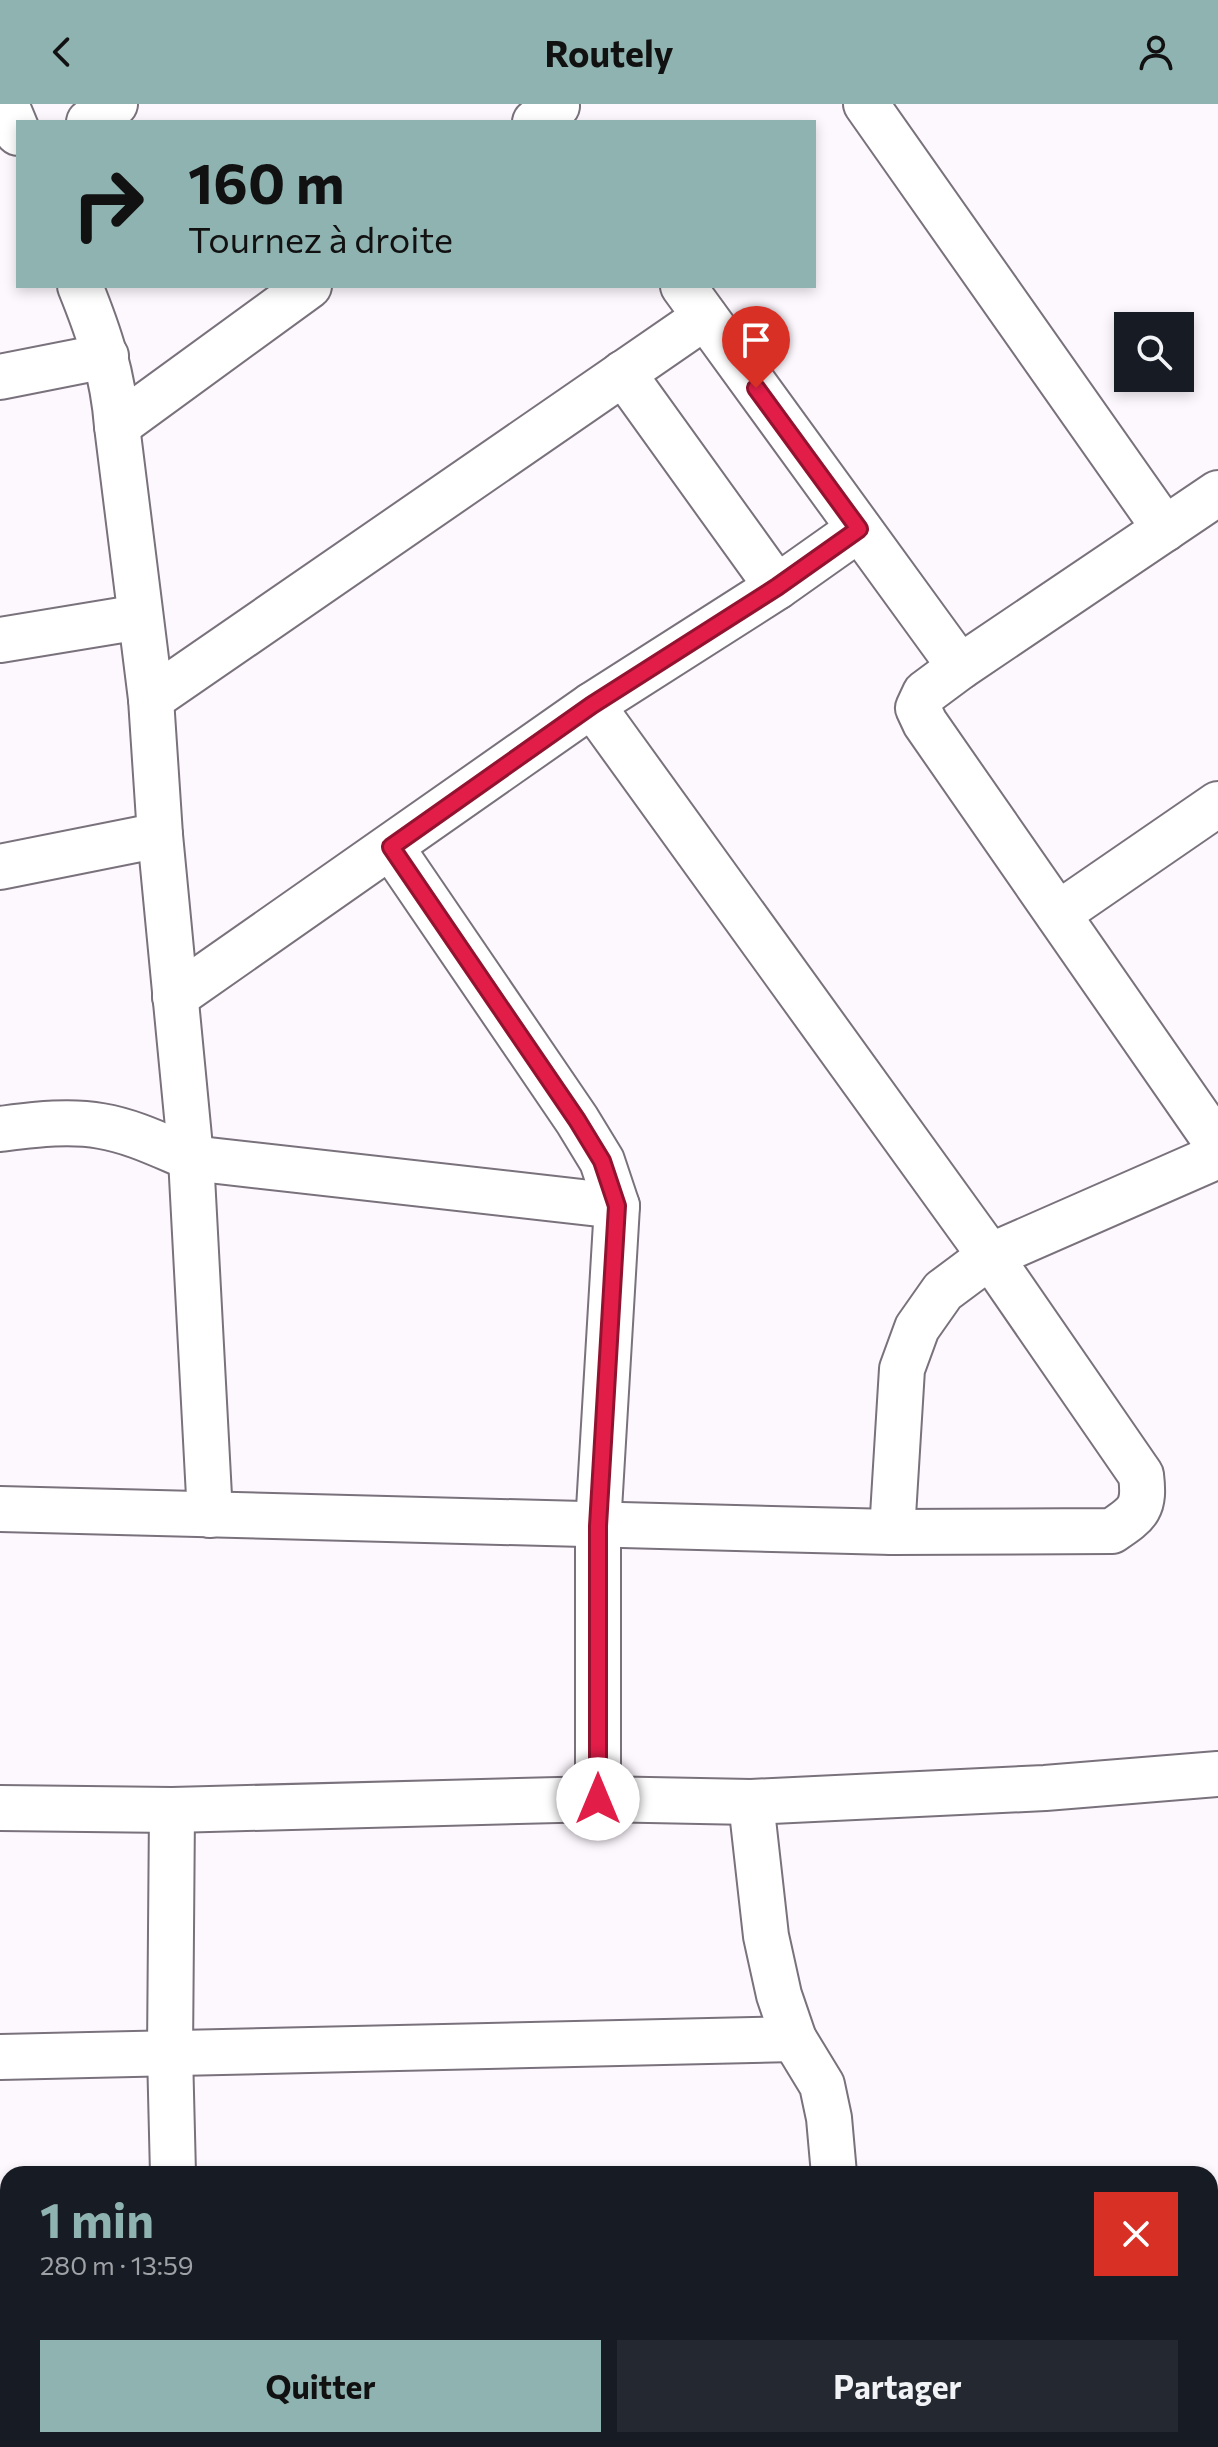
<!DOCTYPE html>
<html lang="fr">
<head>
<meta charset="utf-8">
<style>
  body { margin:0; font-family:Commissioner,sans-serif; background:#242831; color:#f1f3f6; height:100vh; display:flex; flex-direction:column; font-size:30px; white-space:nowrap }
  * { box-sizing:border-box; margin:0 }
  p { font-size:26px; color:#9ea1a6 }
  .icon { flex:none; width:44px; height:44px; fill:none; stroke:currentColor; stroke-width:2; stroke-linecap:round; stroke-linejoin:round }
  .map { position:relative; flex:1; overflow:hidden }
  .side { position:absolute; left:0px; top:2062px; width:1218px; height:282px; display:flex; flex-direction:column; background:#171b24; border-radius:24px 24px 0 0; box-shadow:0 4px 12px #0003 }
  .side>* { flex:none }
  .guide { position:absolute; left:16px; top:16px; width:800px; height:168px; border-radius:0px; box-shadow:0 4px 12px #0003; background:#8fb3b1; color:#111; overflow:hidden }
  .buttons { position:absolute; left:1114px; top:208px; display:grid; gap:16px }
  .buttons a { display:grid; place-items:center; width:80px; height:80px; border-radius:0px; background:#171b24; box-shadow:0 4px 12px #0003; font-size:40px }
  .pin { position:absolute; display:grid; place-items:center; width:68px; height:68px; color:#fff; margin:-82px -34px; border-radius:50% 50% 50% 0; rotate:-45deg; box-shadow:0 0 8px #0007 }
  .pin .icon { rotate:45deg }
  .me { position:absolute; width:88px; margin:-44px; rotate:0deg; stroke-linejoin:round; filter:drop-shadow(0 0 6px #0008) }
  .turn { display:flex; align-items:center; gap:28px; height:168px; padding:0 40px; font-size:36px }
  .turn .icon { width:104px; height:104px; stroke-width:2.5 }
  .turn b { display:block; font-size:56px; line-height:68px }
  .round { display:grid; place-items:center; flex:none; width:84px; height:84px; border-radius:0px; background:#242831 }
  .head { display:flex; align-items:center; justify-content:space-between; height:136px; padding:0 40px }
  h1 { font-size:48px; font-weight:700; line-height:60px; color:#8fb3b1 }
  .cta { display:flex; gap:16px; margin-top:auto; padding:16px 40px }
  .cta a { flex:1; height:92px; border-radius:0px; background:#8fb3b1; color:#111; font-size:32px; font-weight:700; line-height:92px; text-align:center }
  .cta a+a { background:#242831; color:#f1f3f6 }
  header { display:flex; justify-content:space-between; align-items:center; height:104px; padding:0 40px; background:#8fb3b1; color:#111; font-size:36px; font-weight:700 }
  .map>svg:first-child { display:block }
</style>
</head>
<body>
<header><svg class="icon" aria-label="back" viewBox="0 0 24 24"><path d="M15 5l-7 7 7 7"/></svg>Routely<svg class="icon" aria-label="person" viewBox="0 0 24 24"><circle cx="12" cy="8" r="4"/><path d="M4 21q1-7 8-7t8 7"/></svg></header>
<div class="map">
<svg width="1218" height="2343" viewBox="0 0 1218 2343">
  <rect width="100%" height="100%" fill="#fdf7fe"/>
  <g fill="none" stroke-linecap="round" stroke-linejoin="round">
    <defs>
      <g id="minor">
        <polyline points="6,0 18,29"/>
        <polyline points="866,0 1165,425"/>
        <polyline points="89,18 115,0"/>
        <polyline points="535,18 557,2"/>
        <path d="M80,182C99,229 113,270 117,322L151,595L160,731L191,1054L210,1411"/>
        <polyline points="683,182 960,563"/>
        <polyline points="623,269 777,483"/>
        <polyline points="0,273 106,252"/>
        <polyline points="117,322 309,182"/>
        <polyline points="1218,389 960,563 925,589 918,604 925,619 1218,1041"/>
        <polyline points="0,536 140,513"/>
        <polyline points="151,595 705,213"/>
        <polyline points="391,743 577,1016 602,1057 617,1102 598,1422 598,1695"/>
        <polyline points="0,763 160,731"/>
        <polyline points="1058,810 1218,700"/>
        <polyline points="175,893 592,601 777,483 859,425"/>
        <path d="M0,1025C33,1021 68,1016 101,1022C132,1027 162,1042 191,1054L617,1102"/>
        <path d="M0,1405L892,1428L1112,1427C1139,1409 1145,1404 1141,1371L990,1152L592,601"/>
        <polyline points="892,1428 902,1265 917,1224 943,1187 990,1152 1218,1052"/>
        <polyline points="751,1698 766,1832 779,1891 794,1935 822,1981 829,2014 834,2070"/>
        <polyline points="0,1704 172,1706 598,1695 751,1698 1045,1684 1218,1670"/>
        <polyline points="172,1706 170,1949 173,2070"/>
        <polyline points="0,1953 794,1935"/>
        <polyline points="0,2200 8,2200"/>
        <polyline points="180,2336 181,2343"/>
        <polyline points="867,2336 869,2343"/>
      </g>
    </defs>
    <use href="#minor" stroke="#79717b" stroke-width="48"/>
    <use href="#minor" stroke="#fff" stroke-width="44"/>
  </g>
  <g fill="none" stroke-linecap="round" stroke-linejoin="round">
    <defs>
      <polyline id="route" points="598,1695 598,1422 617,1102 602,1057 577,1016 391,743 592,601 777,483 859,425 756,284"/>
    </defs>
    <use href="#route" stroke="#92132f" stroke-width="20"/>
    <use href="#route" stroke="#e11d48" stroke-width="14"/>
  </g>
</svg>
<div class="buttons">
<a><svg class="icon" aria-label="search" viewBox="0 0 24 24"><circle cx="10" cy="10" r="6"/><path d="M15 15l6 6"/></svg></a>
</div>
<div class="pin" style="left:756px;top:284px;background:#d93025"><svg class="icon" aria-label="arrive" viewBox="0 0 24 24"><path d="M6 21V4h12l-3 4 3 4H6"/></svg></div>
<svg class="me" style="left:598px;top:1695px" viewBox="-20 -20 40 40"><circle r="19" fill="#fff"/><path d="M0-13L10 11 0 6-10 11z" fill="#e11d48"/></svg>
<div class="guide">
<div class="turn"><svg class="icon" aria-label="right" viewBox="0 0 24 24"><path d="M7 20v-9h11M14 6l5 5-5 5"/></svg><div><b>160 m</b>Tournez à droite</div></div>
</div>
<section class="side">
<div class="head"><div><h1>1 min</h1><p>280 m · 13:59</p></div><a class="round" style="background:#d93025;color:#fff"><svg class="icon" aria-label="close" viewBox="0 0 24 24"><path d="M6 6l12 12M18 6L6 18"/></svg></a></div>
<div class="cta"><a>Quitter</a><a>Partager</a></div>
</section>
</div>
</body>
</html>
